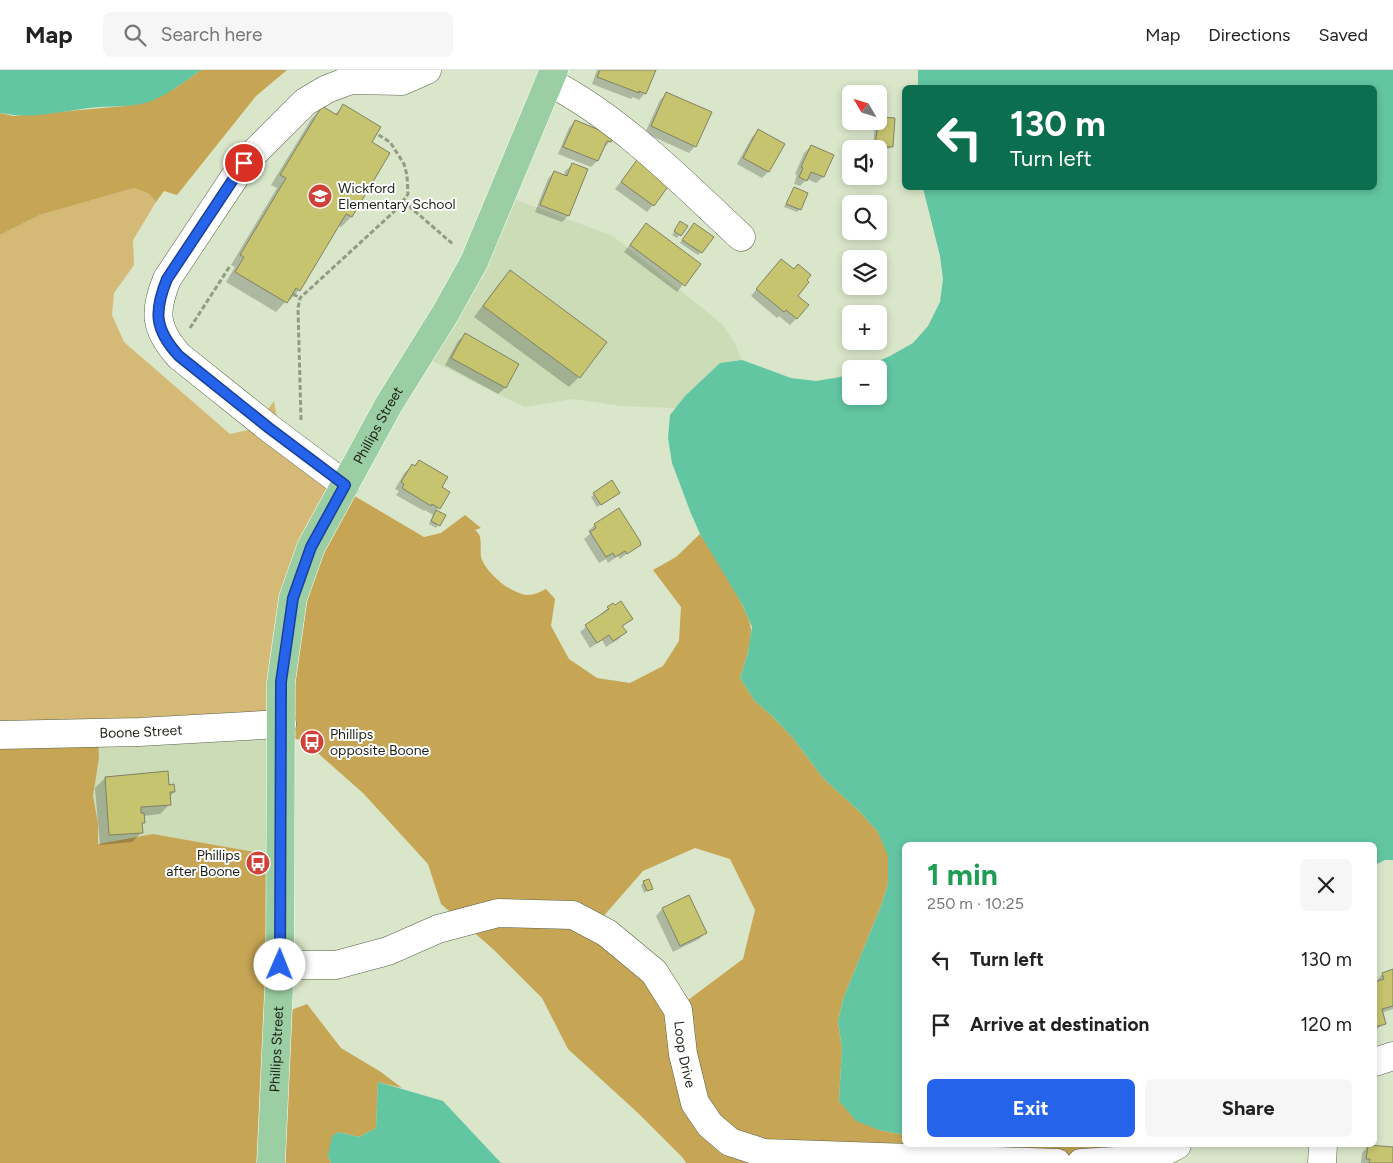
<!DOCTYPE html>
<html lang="en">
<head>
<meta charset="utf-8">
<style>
  body { margin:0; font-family:Figtree,sans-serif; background:#f6f6f6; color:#222; height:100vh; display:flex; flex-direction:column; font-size:19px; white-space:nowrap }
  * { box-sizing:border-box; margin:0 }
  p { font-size:16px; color:#767676 }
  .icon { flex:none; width:28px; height:28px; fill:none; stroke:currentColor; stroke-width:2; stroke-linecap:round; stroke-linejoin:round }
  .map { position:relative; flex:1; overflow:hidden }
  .details { position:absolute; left:902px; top:772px; width:475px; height:305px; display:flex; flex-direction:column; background:#fff; border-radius:8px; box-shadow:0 2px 8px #0003 }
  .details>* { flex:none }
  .top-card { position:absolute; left:902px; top:15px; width:475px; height:105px; border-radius:8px; box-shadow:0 2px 8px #0003; background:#0b6e4f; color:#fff; overflow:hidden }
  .needle { width:32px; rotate:308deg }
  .controls { position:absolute; left:842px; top:15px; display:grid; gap:10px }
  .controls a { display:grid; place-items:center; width:45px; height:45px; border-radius:8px; background:#fff; box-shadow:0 2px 8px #0003; font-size:25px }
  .pin { position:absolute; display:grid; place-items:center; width:42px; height:42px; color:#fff; margin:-21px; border:2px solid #fff; border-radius:50%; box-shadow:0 1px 5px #0007 }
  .me { position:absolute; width:55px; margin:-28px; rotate:1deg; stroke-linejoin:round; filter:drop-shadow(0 0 4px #0008) }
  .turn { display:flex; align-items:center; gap:18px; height:105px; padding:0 25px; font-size:22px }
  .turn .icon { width:65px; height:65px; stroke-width:2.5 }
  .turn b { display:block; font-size:35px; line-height:42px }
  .round { display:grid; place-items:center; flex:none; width:52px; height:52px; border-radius:8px; background:#f6f6f6 }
  .summary { display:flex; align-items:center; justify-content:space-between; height:85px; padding:0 25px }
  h1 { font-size:30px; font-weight:700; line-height:38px; color:#1e9e55 }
  .action { display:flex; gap:10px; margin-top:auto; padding:10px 25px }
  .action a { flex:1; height:58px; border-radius:8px; background:#2563eb; color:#fff; font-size:20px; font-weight:700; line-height:58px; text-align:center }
  .action a+a { background:#f6f6f6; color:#222 }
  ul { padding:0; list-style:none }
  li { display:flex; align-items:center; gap:15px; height:65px; padding:0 25px }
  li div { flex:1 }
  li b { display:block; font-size:19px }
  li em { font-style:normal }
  header { display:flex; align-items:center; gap:30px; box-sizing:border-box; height:70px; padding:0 25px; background:#fff; border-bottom:1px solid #e0e0e0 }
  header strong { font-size:24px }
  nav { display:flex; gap:28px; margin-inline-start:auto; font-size:18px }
  .search { width:350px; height:45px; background:#f6f6f6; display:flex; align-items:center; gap:12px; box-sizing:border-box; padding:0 18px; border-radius:8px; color:#767676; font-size:19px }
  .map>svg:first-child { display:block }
</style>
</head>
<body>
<header>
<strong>Map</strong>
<div class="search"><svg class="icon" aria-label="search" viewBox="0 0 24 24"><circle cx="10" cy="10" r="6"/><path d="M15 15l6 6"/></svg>Search here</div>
<nav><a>Map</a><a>Directions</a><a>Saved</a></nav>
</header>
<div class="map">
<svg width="1393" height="1093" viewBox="0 0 1393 1093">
  <rect width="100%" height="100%" fill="#d9e6c9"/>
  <g fill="#cbdcb7">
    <polygon points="510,126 516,130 613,166 722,254 734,272 742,290 720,293 685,326 676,338 622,336 573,329 524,337 420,285"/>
    <polygon points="278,653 271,785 153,764 98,774 98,753 93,726 99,688 98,669"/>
  </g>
  <polygon fill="#d5b976" points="134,118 149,124 156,132 133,170 134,195 114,223 112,245 124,272 230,364 253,359 274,331 279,359 349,399 278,653 0,674 0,165 40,145"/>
  <g fill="#c6a554" fill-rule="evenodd">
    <polygon points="201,0 287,0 256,26 177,125 164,121 156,132 149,124 134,118 40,145 0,165 0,43 13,46 125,36 174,19"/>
    <path d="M341,418L424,467L441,463L465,445L481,458L475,460C485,467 478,480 482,490C488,504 511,524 527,525C534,525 540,522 546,519L555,529L551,556L569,589L597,608L630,613L663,596L679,571L681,537L653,500L676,487L700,464C711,481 751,542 751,559C751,576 745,592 740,608L754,630L773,647L793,668L823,708L860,742L878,762L889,786L888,814L881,836L843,929L838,952L842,978L839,1031L879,1060L905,1065V1075H1100L1101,1089L1171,1093H686L683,1088L638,1043L568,979L542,928L493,879L441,834L428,794L363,723L303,670L280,667L277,613ZM695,778L730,789L755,840L743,889L676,939L594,857L643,801Z"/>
    <polygon points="98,669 99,688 93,726 98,753 98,774 153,764 271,785 291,940 307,934 341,978 381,1002 402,1018 378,1012 376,1058 359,1067 338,1062 328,1086 331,1093 0,1093 0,674"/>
  </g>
  <g fill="#63c6a2">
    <path d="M0,0H201C185,11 168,25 149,32C133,37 116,36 99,37C63,40 37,50 0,43Z"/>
    <polygon points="918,0 1393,0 1393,790 1385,790 1375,795 1375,775 905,775 905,1065 879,1060 856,1051 839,1031 842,978 838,952 843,929 881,836 888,814 888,786 878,762 860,742 823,708 793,668 773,647 754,630 740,608 748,582 752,557 742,534 700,464 690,441 672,393 668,368 670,345 685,326 720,293 742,290 791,308 816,311 840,307 851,303 851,326 879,326 879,299 860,299 890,286 913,273 928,256 940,232 943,209 940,186 923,118 1375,118 1375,18 918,18"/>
    <polygon points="378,1012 443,1031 501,1093 331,1093 328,1086 332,1066 338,1062 359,1067 376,1058"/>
  </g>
  <g fill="#0003">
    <polygon points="597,0 654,0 645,23 639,30 633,27 631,29 592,14"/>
    <polygon points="667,24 695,76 689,83 645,63 660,30"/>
    <polygon points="343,36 370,72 389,83 351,147 341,157 338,155 299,220 290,230 288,229 276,242 226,212 235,197 231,195 277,118 271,115 312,48 322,38 334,45"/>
    <polygon points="879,48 894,49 892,76 889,79 873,78 875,51 879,51"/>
    <polygon points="575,51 610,71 604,78 597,91 591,97 558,84 569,58"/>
    <polygon points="759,61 783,75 768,102 762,108 737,94 752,67"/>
    <polygon points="811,76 832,86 823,107 816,113 807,109 800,116 794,114 797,105 795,104 804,83"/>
    <polygon points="639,89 653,135 647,142 615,119"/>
    <polygon points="572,95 586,100 568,146 562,152 535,142 548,109 554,102 564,106 565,101"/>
    <polygon points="794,118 800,139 797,142 784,137"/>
    <polygon points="646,154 699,195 677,222 624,182"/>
    <polygon points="678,156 686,157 677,168 672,165"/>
    <polygon points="691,157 701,182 698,185 680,173"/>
    <polygon points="775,197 796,226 797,248 790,255 779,246 777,248 751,226"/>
    <polygon points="510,201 605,272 579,307 569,317 474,247 501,211"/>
    <polygon points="465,265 518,294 505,318 498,324 445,295 458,271"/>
    <polygon points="419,392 440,418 439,438 435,441 444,446 436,458 429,454 433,445 425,440 424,441 396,425 399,421 395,419 405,402"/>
    <polygon points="612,412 616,425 597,437 591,427"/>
    <polygon points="595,455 639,474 620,489 618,486 608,493 606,489 599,493 584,469 590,464 588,461"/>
    <polygon points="608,538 631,549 622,557 625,562 619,569 606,577 602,570 590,578 580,562"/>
    <polygon points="105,708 168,716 174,722 169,727 170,734 160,744 143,746 144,752 141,755 142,762 132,772 100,775 95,718"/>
    <polygon points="644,812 651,818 644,823 641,815"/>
    <polygon points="688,827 705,863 699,869 673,882 656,846 662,839"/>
    <polygon points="1393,901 1393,939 1381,943 1384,953 1375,961 1375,913 1382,904"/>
    <polygon points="1368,1076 1393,1078 1393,1093 1361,1093 1362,1083"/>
  </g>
  <g fill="#c6c46f" stroke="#818164">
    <polygon points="600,0 656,0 646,24 639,21 639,23 597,7"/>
    <polygon points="666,22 712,42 696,77 651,56"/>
    <polygon points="343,34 381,57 372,72 390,83 352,147 346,144 300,221 296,218 287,233 235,202 244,187 240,185 286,108 280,105 322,36 337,45"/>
    <polygon points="879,47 895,48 893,77 875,76"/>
    <polygon points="575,50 614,66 611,72 607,71 598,91 563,77"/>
    <polygon points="758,59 785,74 769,102 743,88"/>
    <polygon points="811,75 834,85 824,107 811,102 807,111 799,107 803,98 801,97"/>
    <polygon points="639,87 672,111 654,136 621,112"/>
    <polygon points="572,93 588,99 569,146 540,135 554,101 567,106"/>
    <polygon points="794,117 808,123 801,140 786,134"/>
    <polygon points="680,151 688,156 681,166 674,161"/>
    <polygon points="646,153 701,194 685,216 630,175"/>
    <polygon points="694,153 714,167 702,183 682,170"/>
    <polygon points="781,189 794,199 798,194 811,205 807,210 809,212 798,226 809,235 797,249 786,240 784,242 756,219"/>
    <polygon points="510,200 607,272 580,308 483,236"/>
    <polygon points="465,263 519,294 506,318 451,288"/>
    <polygon points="419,390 448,407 442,417 450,422 440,439 432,434 431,436 402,418 404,414 401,412 412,394 415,396"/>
    <polygon points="612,410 620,423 601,435 593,423"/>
    <polygon points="619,438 640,471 641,475 627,484 625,481 615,487 613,483 606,487 590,462 596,458 594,454"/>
    <polygon points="436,440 446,445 440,456 431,451"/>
    <polygon points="621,531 633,549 622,556 627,562 613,571 609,565 597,573 585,555 609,539 607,537 613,533 615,535"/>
    <polygon points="168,701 169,715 174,714 175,722 170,722 171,735 141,737 141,743 144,743 145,753 142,753 143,763 109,765 105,707"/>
    <polygon points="649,809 653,819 647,821 643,811"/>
    <polygon points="689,825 707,863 680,876 662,838"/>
    <polygon points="1393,899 1393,936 1382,939 1386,954 1375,957 1375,912 1384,909 1382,903"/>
    <polygon points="1368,1075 1393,1077 1393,1093 1369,1093 1370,1089 1366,1089"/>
  </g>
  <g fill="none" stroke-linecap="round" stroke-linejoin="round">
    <defs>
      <g id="minor">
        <path d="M549,12C620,48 683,113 741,167"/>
        <path d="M345,415L269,358L179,286C154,258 154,241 167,209L244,93L305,32L327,19L351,10L402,11L427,0"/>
        <path id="s1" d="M0,665L139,662L282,654"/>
        <path id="s2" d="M280,895H336L388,881L438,859L498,843L573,845L607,863L654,902L678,940L683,984L695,1033L710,1055L730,1072L764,1083L1057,1093"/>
        <polyline points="1375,992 1393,986"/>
        <polyline points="1081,1093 1116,1091 1158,1085 1177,1075"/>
        <polyline points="1322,1093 1323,1075"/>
      </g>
      <g id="major">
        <path id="s3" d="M271,1093L280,895L281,612L293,528L311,477L389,334L445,244L474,192L554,0"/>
      </g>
    </defs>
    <use href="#minor" stroke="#576249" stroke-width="29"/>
    <use href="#major" stroke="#fff" stroke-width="29"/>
    <g stroke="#919b85" stroke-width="3" stroke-dasharray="5 2.5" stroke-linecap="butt">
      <polyline points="403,131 454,175"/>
      <polyline points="293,224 300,228"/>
      <polyline points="190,258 230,196"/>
      <polyline points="301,350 298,238 300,228 398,138 408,124 407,105 404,94 390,72 377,64"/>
    </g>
    <use href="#minor" stroke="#fff" stroke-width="28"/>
    <use href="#major" stroke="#9bcea3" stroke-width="28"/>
  </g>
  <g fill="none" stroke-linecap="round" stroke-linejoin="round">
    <defs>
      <path id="route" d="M244,93L167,209C154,241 154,259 179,286L269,358L345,415L311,477L293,528L281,612L280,895"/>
    </defs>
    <use href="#route" stroke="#184099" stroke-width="12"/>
    <use href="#route" stroke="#2563eb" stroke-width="9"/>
  </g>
  <defs>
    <symbol id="school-disc" viewBox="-11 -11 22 22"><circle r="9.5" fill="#cf4139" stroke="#fff"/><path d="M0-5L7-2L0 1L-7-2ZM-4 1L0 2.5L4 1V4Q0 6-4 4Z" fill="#fff"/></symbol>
    <symbol id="bus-disc" viewBox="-11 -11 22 22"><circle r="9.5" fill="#cf4139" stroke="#fff"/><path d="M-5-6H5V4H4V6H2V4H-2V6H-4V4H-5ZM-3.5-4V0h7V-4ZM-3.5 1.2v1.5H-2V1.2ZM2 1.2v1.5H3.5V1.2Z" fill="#fff"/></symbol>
  </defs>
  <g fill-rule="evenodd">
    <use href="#school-disc" x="306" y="112" width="28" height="28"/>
    <use href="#bus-disc" x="298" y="658" width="28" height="28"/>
    <use href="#bus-disc" x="244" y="779" width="28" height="28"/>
  </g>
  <g text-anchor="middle" stroke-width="4" stroke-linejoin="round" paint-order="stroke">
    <g font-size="14" fill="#1b2015" stroke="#fff" text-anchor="start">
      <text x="338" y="123">Wickford<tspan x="338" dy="16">Elementary School</tspan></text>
      <text x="330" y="669">Phillips<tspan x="330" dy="16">opposite Boone</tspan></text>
      <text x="240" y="790" text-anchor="end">Phillips<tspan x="240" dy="16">after Boone</tspan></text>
    </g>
    <g font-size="14" fill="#1b2015" stroke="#fff">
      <text dy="5" stroke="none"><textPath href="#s3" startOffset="759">Phillips Street</textPath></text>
      <text dy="5" stroke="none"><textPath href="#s1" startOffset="141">Boone Street</textPath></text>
      <text dy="5" stroke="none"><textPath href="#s3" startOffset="114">Phillips Street</textPath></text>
      <text dy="5" stroke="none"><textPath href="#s2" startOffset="491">Loop Drive</textPath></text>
    </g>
  </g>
</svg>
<div class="controls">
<a><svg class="needle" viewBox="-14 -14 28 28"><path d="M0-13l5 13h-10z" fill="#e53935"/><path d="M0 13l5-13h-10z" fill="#767676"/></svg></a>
<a><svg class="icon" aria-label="sound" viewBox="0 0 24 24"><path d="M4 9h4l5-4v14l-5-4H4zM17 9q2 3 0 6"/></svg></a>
<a><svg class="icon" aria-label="search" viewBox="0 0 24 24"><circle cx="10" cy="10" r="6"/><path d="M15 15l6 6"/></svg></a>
<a><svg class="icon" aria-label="layers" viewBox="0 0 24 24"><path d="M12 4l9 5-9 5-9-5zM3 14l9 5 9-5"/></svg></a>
<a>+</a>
<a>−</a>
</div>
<div class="pin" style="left:244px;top:93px;background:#d93025"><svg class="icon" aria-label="arrive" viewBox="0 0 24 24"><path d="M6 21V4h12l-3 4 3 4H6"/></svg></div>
<svg class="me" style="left:280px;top:895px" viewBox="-20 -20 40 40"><circle r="19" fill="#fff"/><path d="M0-13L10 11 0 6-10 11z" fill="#2563eb"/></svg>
<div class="top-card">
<div class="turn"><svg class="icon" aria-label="left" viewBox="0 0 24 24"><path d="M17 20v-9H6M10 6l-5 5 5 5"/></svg><div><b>130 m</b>Turn left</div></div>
</div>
<section class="details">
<div class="summary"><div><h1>1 min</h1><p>250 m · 10:25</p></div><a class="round"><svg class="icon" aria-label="close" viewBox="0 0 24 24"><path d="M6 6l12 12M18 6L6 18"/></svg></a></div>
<ul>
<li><svg class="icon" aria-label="left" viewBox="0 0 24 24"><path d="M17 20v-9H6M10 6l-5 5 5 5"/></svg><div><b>Turn left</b></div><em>130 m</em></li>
<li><svg class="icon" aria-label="arrive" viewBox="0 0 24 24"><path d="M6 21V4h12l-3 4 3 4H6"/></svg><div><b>Arrive at destination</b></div><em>120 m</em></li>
</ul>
<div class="action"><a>Exit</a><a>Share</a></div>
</section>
</div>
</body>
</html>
